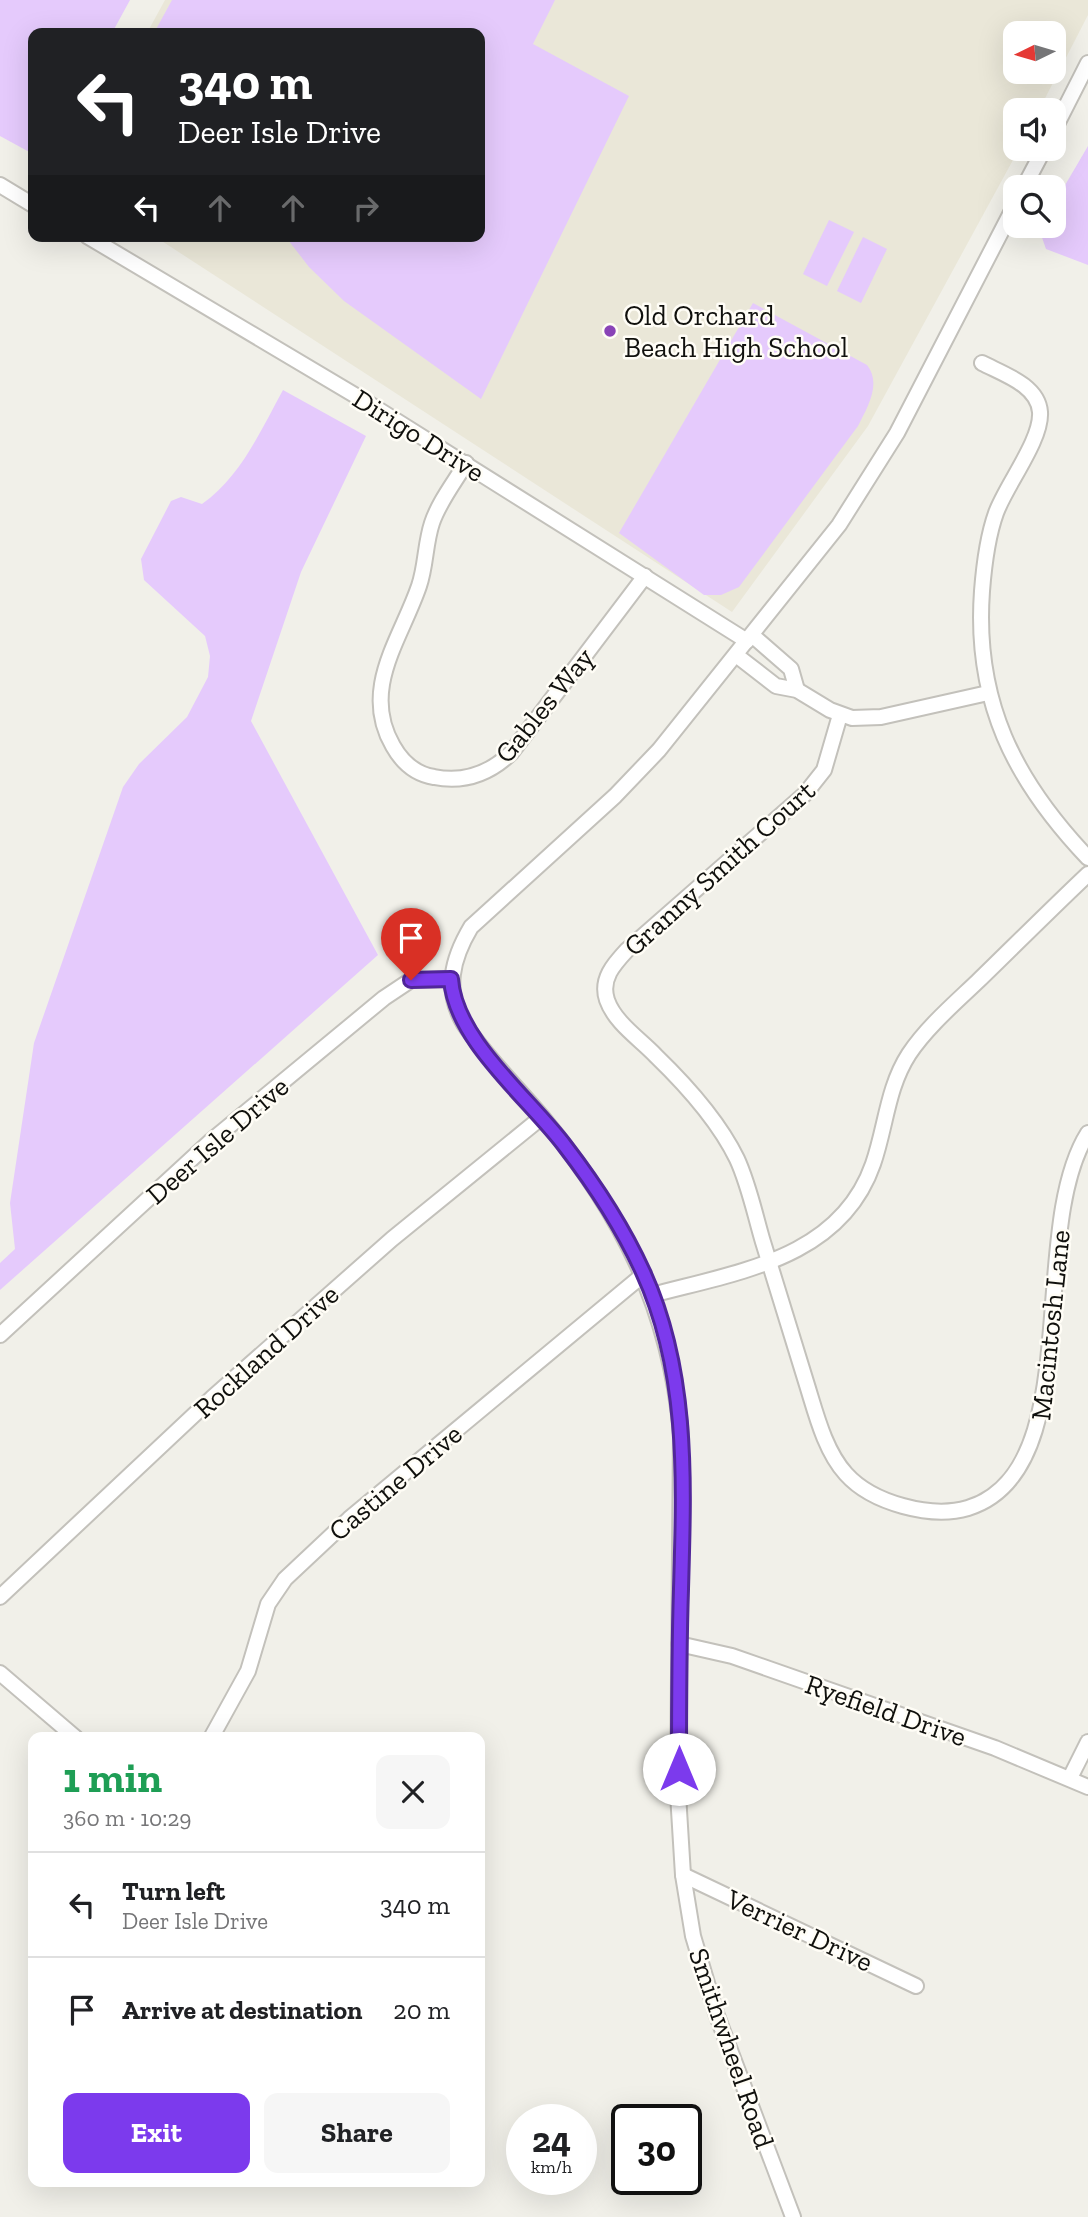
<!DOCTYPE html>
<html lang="en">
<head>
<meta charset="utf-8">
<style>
  body { margin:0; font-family:"Zilla Slab",serif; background:#f6f6f6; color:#202124; height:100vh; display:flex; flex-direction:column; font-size:26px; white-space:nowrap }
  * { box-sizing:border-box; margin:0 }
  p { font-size:23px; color:#757577 }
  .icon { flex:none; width:38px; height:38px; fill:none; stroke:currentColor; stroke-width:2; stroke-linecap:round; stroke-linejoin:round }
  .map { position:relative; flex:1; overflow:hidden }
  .panel { position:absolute; left:28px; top:1732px; width:457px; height:455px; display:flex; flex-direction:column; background:#fff; border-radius:14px; box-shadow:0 7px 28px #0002 }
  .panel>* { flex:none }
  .banner { position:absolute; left:28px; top:28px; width:457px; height:214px; border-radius:14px; box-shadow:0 7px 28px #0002; background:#202124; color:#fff; overflow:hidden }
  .needle { width:46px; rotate:265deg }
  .buttons { position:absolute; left:1003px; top:21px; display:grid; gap:14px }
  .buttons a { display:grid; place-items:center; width:63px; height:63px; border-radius:14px; background:#fff; box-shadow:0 7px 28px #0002; font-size:35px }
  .speed { position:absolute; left:506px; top:2104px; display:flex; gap:14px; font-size:35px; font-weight:700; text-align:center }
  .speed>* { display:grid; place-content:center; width:91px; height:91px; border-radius:50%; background:#fff; box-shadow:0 7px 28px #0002; line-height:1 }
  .speed small { font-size:18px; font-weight:400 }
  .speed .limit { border:4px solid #111; border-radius:10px; background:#fff; color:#111 }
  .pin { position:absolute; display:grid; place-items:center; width:60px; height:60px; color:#fff; margin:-72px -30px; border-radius:50% 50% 50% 0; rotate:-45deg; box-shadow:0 0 7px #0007 }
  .pin .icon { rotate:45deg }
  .me { position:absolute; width:77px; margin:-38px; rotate:0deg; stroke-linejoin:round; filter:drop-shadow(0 0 5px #0008) }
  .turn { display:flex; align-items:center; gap:24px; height:147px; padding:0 35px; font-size:32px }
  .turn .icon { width:91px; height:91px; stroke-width:2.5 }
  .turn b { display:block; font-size:49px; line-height:60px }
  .lanes { display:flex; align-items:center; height:66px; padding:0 35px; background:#0003; justify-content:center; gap:35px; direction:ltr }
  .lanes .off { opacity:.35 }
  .round { display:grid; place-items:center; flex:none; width:74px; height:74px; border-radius:14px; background:#f6f6f6 }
  .overview { display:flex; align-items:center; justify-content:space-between; height:119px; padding:0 35px }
  h1 { font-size:42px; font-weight:700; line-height:52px; color:#1e9e55 }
  .button { display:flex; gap:14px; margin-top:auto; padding:14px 35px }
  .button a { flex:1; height:80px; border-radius:14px; background:#7c3aed; color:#fff; font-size:28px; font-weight:700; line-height:80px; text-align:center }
  .button a+a { background:#f6f6f6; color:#202124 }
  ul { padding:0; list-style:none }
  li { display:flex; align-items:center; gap:21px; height:105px; padding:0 35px; border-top:2px solid #e0e0e0 }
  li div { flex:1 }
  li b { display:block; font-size:26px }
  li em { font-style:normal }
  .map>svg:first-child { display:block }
</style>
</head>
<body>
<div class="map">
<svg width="1088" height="2217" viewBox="0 0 1088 2217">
  <rect width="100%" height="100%" fill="#f1f0e9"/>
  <path fill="#eae7d8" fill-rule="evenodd" d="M165,0H1088V15L1039,110H1015V149H1019L868,426L732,612L154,236H480V33H147ZM1015,33H1054V72H1015Z"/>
  <g fill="#e5cafc">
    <polygon points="0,0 130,0 112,33 33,33 33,154 0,136"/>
    <polygon points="172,0 555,0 533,44 629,96 481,399 344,301 309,267 285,236 480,236 480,33 154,33"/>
    <polygon points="1088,146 1088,265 1046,249 1038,226 1054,226 1054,204"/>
    <polygon points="829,220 854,232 827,286 803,274"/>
    <polygon points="863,237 887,249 861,303 837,291"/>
    <path d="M753,303L867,365C882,384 867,408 858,426L739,587L721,595H704L619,533Z"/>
    <path d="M283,390L366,436L301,572L251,721L378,955L0,1290V1263L15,1249L10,1203L34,1043L123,787L139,764L187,717L208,677L210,656L205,636L144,580L141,559L171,501L181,497L202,504C240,478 261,430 283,390Z"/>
  </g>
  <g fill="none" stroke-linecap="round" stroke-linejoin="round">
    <defs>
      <g id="street">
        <polyline points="1054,130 1088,63"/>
        <polyline points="0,185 33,205"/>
        <polyline points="1024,187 1044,149"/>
        <polyline points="87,236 368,403 747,641"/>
        <path d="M982,363C1003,374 1038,385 1040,412C1042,440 1006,485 996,513C987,538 984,565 982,591C974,701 1014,780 1088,858"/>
        <path d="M466,463C454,483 439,502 432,523C425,544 426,566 419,586C401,639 360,689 393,746C402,762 415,774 434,777C464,783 489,774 511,753L645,576"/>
        <polyline points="752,635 791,669 797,690"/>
        <polyline points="736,655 776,686 797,690 830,710 852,718 881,717 988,693"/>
        <path d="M840,715L824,770L805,794L627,950C614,964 600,979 607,1000C615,1023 640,1039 656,1056C686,1085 719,1122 737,1159C749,1185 755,1215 763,1242C777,1289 792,1337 807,1385C816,1414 825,1451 846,1474C872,1503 931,1519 968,1508C1088,1471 1026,1231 1088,1133"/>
        <path d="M652,1295C737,1272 840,1259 873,1164C886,1127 887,1088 909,1054C927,1027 955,1003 978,981C1015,945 1051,909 1088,874"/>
        <polyline points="0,1335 211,1141 384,998 411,980 451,979"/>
        <polyline points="0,1597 212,1398 392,1239 542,1117"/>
        <polyline points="679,1644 732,1656 995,1748 1088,1787"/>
        <polyline points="0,1673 76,1738"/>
        <polyline points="211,1738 248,1671 268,1604 285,1579 349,1519 644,1274"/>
        <polyline points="1070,1778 1088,1742"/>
        <polyline points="683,1875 916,1986"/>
        <path d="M793,2217L716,2013L693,1936L683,1875L678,1794L681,1434C670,1309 622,1214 543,1118C517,1087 487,1058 464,1024C444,990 452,959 471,927L615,796L659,750L839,525L897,433L1015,205"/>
      </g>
    </defs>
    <use href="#street" stroke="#c3c1bb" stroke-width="18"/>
    <use href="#street" stroke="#fff" stroke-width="14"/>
  </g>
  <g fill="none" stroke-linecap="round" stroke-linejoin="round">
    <defs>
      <path id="route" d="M411,980L451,979C455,1040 529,1098 565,1146C595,1185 623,1228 643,1272C689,1372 684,1482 681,1589C679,1649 679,1709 679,1769"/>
    </defs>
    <use href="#route" stroke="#51269a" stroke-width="18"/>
    <use href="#route" stroke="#7c3aed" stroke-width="12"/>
  </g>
  <circle fill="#8943b7" stroke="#fffdf6" stroke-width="2.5" cx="610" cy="331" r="7"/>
  <g text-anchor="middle" stroke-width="5" stroke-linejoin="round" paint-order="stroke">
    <g font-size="28" fill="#10100d" stroke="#fffdf6" text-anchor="start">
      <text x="624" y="325">Old Orchard<tspan x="624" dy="32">Beach High School</tspan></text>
    </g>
    <g font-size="28" fill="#10100d" stroke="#fffdf6">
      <text transform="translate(419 435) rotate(32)" y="10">Dirigo Drive</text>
      <text transform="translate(544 705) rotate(-51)" y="10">Gables Way</text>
      <text transform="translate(719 868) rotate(-42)" y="10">Granny Smith Court</text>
      <text transform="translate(217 1140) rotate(-41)" y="10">Deer Isle Drive</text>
      <text transform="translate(1050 1325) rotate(-84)" y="10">Macintosh Lane</text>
      <text transform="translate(266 1351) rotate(-42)" y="10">Rockland Drive</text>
      <text transform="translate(395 1482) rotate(-40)" y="10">Castine Drive</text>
      <text transform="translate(886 1710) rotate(19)" y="10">Ryefield Drive</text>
      <text transform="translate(800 1930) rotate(25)" y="10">Verrier Drive</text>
      <text transform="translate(732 2048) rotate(71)" y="10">Smithwheel Road</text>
    </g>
  </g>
</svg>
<div class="buttons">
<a><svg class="needle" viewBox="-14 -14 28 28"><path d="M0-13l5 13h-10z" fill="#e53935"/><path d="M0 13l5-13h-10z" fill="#757577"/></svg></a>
<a><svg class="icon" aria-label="sound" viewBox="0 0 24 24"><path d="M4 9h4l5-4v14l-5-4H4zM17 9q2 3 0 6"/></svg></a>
<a><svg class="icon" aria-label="search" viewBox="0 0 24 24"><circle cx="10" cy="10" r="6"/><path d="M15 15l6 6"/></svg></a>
</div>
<div class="speed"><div>24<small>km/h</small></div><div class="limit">30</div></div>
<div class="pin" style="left:411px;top:980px;background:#d93025"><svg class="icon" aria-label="arrive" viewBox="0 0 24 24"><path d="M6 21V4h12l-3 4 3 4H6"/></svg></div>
<svg class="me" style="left:679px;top:1769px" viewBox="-20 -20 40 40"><circle r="19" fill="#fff"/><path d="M0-13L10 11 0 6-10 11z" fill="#7c3aed"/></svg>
<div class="banner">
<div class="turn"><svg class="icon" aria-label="left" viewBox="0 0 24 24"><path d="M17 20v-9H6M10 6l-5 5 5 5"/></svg><div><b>340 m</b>Deer Isle Drive</div></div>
<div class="lanes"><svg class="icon" aria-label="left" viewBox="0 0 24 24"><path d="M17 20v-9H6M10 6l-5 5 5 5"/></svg><svg class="icon off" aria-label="ahead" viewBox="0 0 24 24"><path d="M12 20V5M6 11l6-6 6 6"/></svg><svg class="icon off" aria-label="ahead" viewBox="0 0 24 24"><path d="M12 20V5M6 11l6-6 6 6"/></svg><svg class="icon off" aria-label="right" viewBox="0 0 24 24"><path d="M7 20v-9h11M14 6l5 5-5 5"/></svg></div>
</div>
<section class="panel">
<div class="overview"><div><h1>1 min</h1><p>360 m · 10:29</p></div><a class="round"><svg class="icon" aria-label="close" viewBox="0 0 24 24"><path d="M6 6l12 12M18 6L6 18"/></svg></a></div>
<ul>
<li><svg class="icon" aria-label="left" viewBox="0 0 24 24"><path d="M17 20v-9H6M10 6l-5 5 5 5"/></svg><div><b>Turn left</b><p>Deer Isle Drive</p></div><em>340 m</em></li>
<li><svg class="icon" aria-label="arrive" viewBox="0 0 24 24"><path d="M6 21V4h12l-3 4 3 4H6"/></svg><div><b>Arrive at destination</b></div><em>20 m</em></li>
</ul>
<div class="button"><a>Exit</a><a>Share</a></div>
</section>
</div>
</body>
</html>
